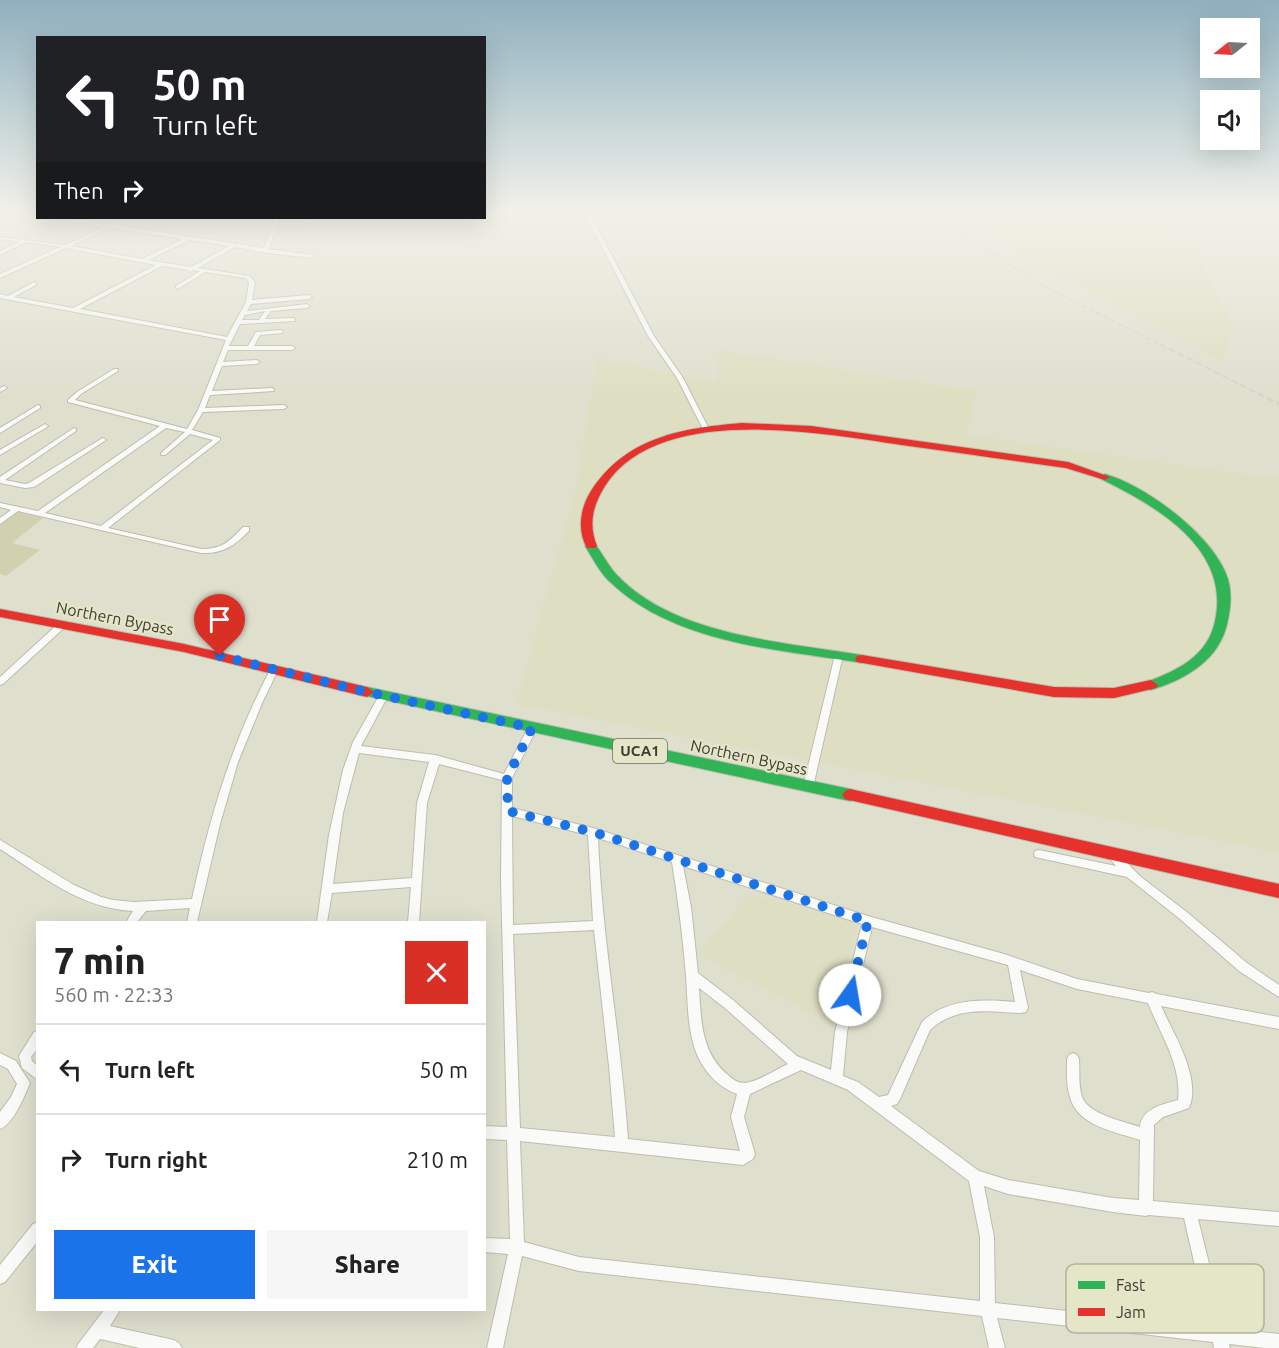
<!DOCTYPE html>
<html lang="en">
<head>
<meta charset="utf-8">
<style>
  body { margin:0; font-family:Ubuntu,sans-serif; background:#f6f6f6; color:#222; height:100vh; display:flex; flex-direction:column; font-size:22px; white-space:nowrap }
  * { box-sizing:border-box; margin:0 }
  p { font-size:20px; color:#767676 }
  .icon { flex:none; width:33px; height:33px; fill:none; stroke:currentColor; stroke-width:2; stroke-linecap:round; stroke-linejoin:round }
  .map { position:relative; flex:1; overflow:hidden }
  .sheet { position:absolute; left:36px; top:921px; width:450px; height:390px; display:flex; flex-direction:column; background:#fff; border-radius:0px; box-shadow:0 6px 24px #0002 }
  .sheet>* { flex:none }
  .top-card { position:absolute; left:36px; top:36px; width:450px; height:183px; border-radius:0px; box-shadow:0 6px 24px #0002; background:#202124; color:#fff; overflow:hidden }
  .needle { width:39px; rotate:252deg }
  .controls { position:absolute; left:1200px; top:18px; display:grid; gap:12px }
  .controls a { display:grid; place-items:center; width:60px; height:60px; border-radius:0px; background:#fff; box-shadow:0 6px 24px #0002; font-size:30px }
  .pin { position:absolute; display:grid; place-items:center; width:51px; height:51px; color:#fff; margin:-62px -26px; border-radius:50% 50% 50% 0; rotate:-45deg; box-shadow:0 0 6px #0007 }
  .pin .icon { rotate:45deg }
  .me { position:absolute; width:66px; margin:-33px; rotate:13deg; stroke-linejoin:round; filter:drop-shadow(0 0 4px #0008) }
  .turn { display:flex; align-items:center; gap:21px; height:126px; padding:0 18px; font-size:27px }
  .turn .icon { width:78px; height:78px; stroke-width:2.5 }
  .turn b { display:block; font-size:42px; line-height:51px }
  .then { display:flex; align-items:center; height:57px; padding:0 18px; background:#0003; gap:12px; font-size:22px }
  .round { display:grid; place-items:center; flex:none; width:63px; height:63px; border-radius:0px; background:#f6f6f6 }
  .overview { display:flex; align-items:center; justify-content:space-between; height:102px; padding:0 18px }
  h1 { font-size:36px; font-weight:800; line-height:45px }
  .action { display:flex; gap:12px; margin-top:auto; padding:12px 18px }
  .action a { flex:1; height:69px; border-radius:0px; background:#1a73e8; color:#fff; font-size:24px; font-weight:800; line-height:69px; text-align:center }
  .action a+a { background:#f6f6f6; color:#222 }
  ul { padding:0; list-style:none }
  li { display:flex; align-items:center; gap:18px; height:90px; padding:0 18px; border-top:2px solid #e0e0e0 }
  li div { flex:1 }
  li b { display:block; font-size:22px }
  li em { font-style:normal }
  .map>svg:first-child { display:block }
</style>
</head>
<body>
<div class="map">
<svg width="1279" height="1348" viewBox="0 0 1279 1348">
  <rect width="100%" height="100%" fill="#dfdfce"/>
  <g fill="#dedec2">
    <polygon points="950,210 1169,210 1191,242 1234,326 1222,361 1036,263"/>
    <polygon points="719,350 976,391 966,435 1279,479 1279,852 516,704 576,488 597,358 717,382"/>
    <polygon points="749,894 857,922 833,1025 698,954"/>
  </g>
  <polygon fill="#d1d1b0" points="16,512 43,518 12,543 40,550 6,576 0,574 0,524"/>
  <g fill="none" stroke-linecap="round" stroke-linejoin="round">
    <defs>
      <g id="street">
        <polygon points="19,210 38,212 38,215 19,211"/>
        <polygon points="583,210 588,210 654,336 683,378 709,429 708,430 706,431 703,429 677,378 648,336"/>
        <path d="M55,218C72,216 89,224 107,224C114,224 121,218 129,218V219L115,225L264,248L275,218H279L278,222L311,221L313,222L311,223L277,225L269,249L312,255L314,256V258L266,253L235,247L198,268L250,276L255,282L252,300L309,295L312,297L309,299L251,304L247,311L307,304L310,306L307,308L271,311L265,319L293,318L295,319V321L240,324L229,346H248L256,332L281,330L283,331V333L260,335L254,346H292L295,348L292,350H228L223,362L257,360L260,362L257,364L222,366L212,391L272,388L274,389V391L210,395L205,408L284,405L287,407L284,409L203,412L192,430L220,438V440L108,528L201,549C222,549 229,542 243,527H249V531C234,546 223,554 201,553L18,511L0,524V518L11,510L0,507V503L38,511L160,426L68,402V400L77,392L114,369H118V371L81,394L75,400L187,429L198,410L226,340L0,298V294L8,296L34,282L36,283V285L14,297L73,308L156,265L66,248L0,278V274L60,247L26,242L0,255V251L20,242L0,239V237L65,245L104,227ZM110,228L183,239L142,259L71,246ZM189,240L229,246L191,267L148,260ZM162,266L188,270L190,272L193,270L200,271L176,286V288L178,289L205,272L246,278L249,282L246,302L227,337L80,309ZM265,311L259,320H242L245,315ZM166,428L185,432L161,453V455H165L190,434L213,440L101,526L45,513Z"/>
        <polygon points="2,387 4,386 7,388 0,392 0,388"/>
        <polygon points="38,405 40,406 40,408 0,433 0,428"/>
        <polygon points="45,424 48,426 47,427 0,455 0,450"/>
        <polygon points="74,428 76,429 76,431 5,480 25,484 29,483 101,439 103,438 106,440 34,487 25,488 0,483 0,477"/>
        <polygon points="62,622 66,625 65,627 3,684 0,685 0,677 59,623"/>
        <polygon points="839,652 843,655 813,787 812,790 804,790 803,787 835,655"/>
        <path d="M274,667L278,670L263,701L238,762L220,824L197,922H187L190,908L146,911L137,922H126L133,911C82,909 42,876 0,849V840L74,885L101,897L113,900L134,902L192,899C210,816 231,745 270,670Z"/>
        <path d="M383,693L388,696L361,746L435,755L504,774L529,726H535L537,728L512,778V808L593,828L868,916L1004,954L1077,979L1149,993L1152,992L1157,994L1279,1017V1029L1161,1006C1173,1033 1202,1078 1189,1108L1163,1117L1154,1125L1153,1201L1279,1212V1226L1198,1219L1225,1328L1279,1334V1348H1265L1229,1344L1230,1348H1214L1213,1342L997,1318L1005,1348H989L982,1316L579,1271L522,1256L503,1348H487L508,1254L484,1252V1238L510,1239L507,1140L484,1139V1126L507,1127L501,880L502,780L439,764L427,803L419,922H408L411,887L332,893L327,922H317L329,835L343,770L353,742L380,694ZM359,753L429,762L417,803L412,878L333,884L343,813ZM512,816L588,835L593,921L513,925ZM598,838L672,862C678,900 683,938 686,976C688,1003 687,1032 698,1057C706,1074 720,1088 737,1094L731,1117L740,1151L628,1139C621,1038 602,939 598,838ZM683,866L862,924L835,1032L831,1070L797,1056L733,1000L698,973L691,907ZM872,927L1008,965L1015,1002C983,999 946,998 922,1022L888,1095L879,1097L858,1082L843,1076L847,1032ZM594,930L609,1066L615,1137L520,1128L513,934ZM1020,970L1077,989L1148,1003C1160,1034 1182,1065 1178,1100C1163,1104 1141,1109 1140,1127C1125,1122 1088,1114 1082,1097C1078,1085 1080,1071 1079,1059L1077,1055L1073,1053L1069,1055L1067,1059C1067,1072 1066,1085 1070,1097C1077,1126 1116,1132 1140,1140L1139,1200L1113,1198L1008,1180L979,1171L891,1106L897,1104L900,1099L930,1030C950,1011 976,1010 1002,1012C1010,1012 1019,1014 1026,1012L1028,1008ZM699,988L725,1008L788,1064C775,1070 759,1081 745,1083C738,1083 733,1080 728,1075C701,1053 701,1020 699,988ZM801,1070L848,1090L969,1181L980,1237V1301L579,1257L524,1242L520,1141L743,1165L753,1159L755,1154L744,1117L750,1094ZM984,1186L1008,1194L1113,1212L1146,1216L1148,1215L1184,1218L1209,1327L995,1303L994,1237Z"/>
        <polygon points="1039,850 1116,866 1106,854 1107,851 1111,850 1115,851 1141,877 1188,913 1247,963 1279,985 1279,997 1239,971 1180,919 1127,877 1035,857 1034,854 1035,851"/>
        <polygon points="38,1031 38,1048 31,1057 32,1061 38,1066 38,1080 22,1068 19,1056 34,1032"/>
        <path d="M0,1053L16,1061L30,1083C24,1097 14,1123 0,1129V1112L11,1097L17,1084L8,1069L0,1065Z"/>
        <polygon points="38,1222 38,1241 5,1282 0,1284 0,1265 33,1224"/>
        <polygon points="104,1310 120,1310 110,1326 174,1340 179,1343 182,1348 140,1348 100,1339 93,1348 76,1348 79,1343"/>
      </g>
      <g id="fast">
        <path d="M1105,474C1147,486 1214,536 1228,579C1232,593 1231,606 1228,620C1221,659 1187,679 1151,690L1146,688L1144,685L1146,682C1177,671 1208,656 1215,621C1231,549 1157,506 1101,479L1100,477Z"/>
        <path d="M591,542L595,544C602,553 608,565 616,574C673,636 784,642 862,655L869,659L862,663C777,649 673,644 608,580C599,571 592,557 585,546Z"/>
        <polygon points="367,687 850,789 855,791 858,795 855,799 850,801 362,695 360,692 362,689"/>
      </g>
      <g id="jam">
        <path d="M742,423L811,426L1068,462L1110,477L1105,480L1066,468C1014,461 962,453 909,446C826,434 660,401 605,486C593,505 588,524 597,546L595,548H587C577,531 580,508 591,491C626,437 682,428 742,423Z"/>
        <polygon points="0,609 184,644 367,687 374,692 367,697 184,652 0,617"/>
        <polygon points="862,655 1054,687 1114,688 1151,680 1158,685 1156,688 1114,698 1054,697 857,662 855,659 857,656"/>
        <polygon points="850,789 1279,884 1279,898 845,799 842,795 845,791"/>
      </g>
    </defs>
    <use href="#street" stroke="#bdbdaf" stroke-width="2"/>
    <use href="#fast" stroke="#bdbdaf" stroke-width="2"/>
    <use href="#jam" stroke="#bdbdaf" stroke-width="2"/>
    <use href="#street" fill="#fafaf8" fill-rule="evenodd"/>
    <use href="#fast" fill="#30b455" fill-rule="evenodd"/>
    <use href="#jam" fill="#e5322d" fill-rule="evenodd"/>
    <polyline stroke="#d3d3cf" stroke-width="1.5" stroke-dasharray="5 3" stroke-linecap="butt" points="925,210 1038,283 1163,346"/>
    <polyline stroke="#d3d3cf" stroke-width="2" stroke-dasharray="7 3" stroke-linecap="butt" points="1160,344 1279,404"/>
  </g>
  <linearGradient id="sky" x2="0" y2="1"><stop stop-color="#8fb0be"/><stop offset="0.53" stop-color="#f1f1e9"/><stop offset="1" stop-color="#f1f1e9" stop-opacity="0"/></linearGradient>
  <rect width="1279" height="399" fill="url(#sky)"/>
  <g fill="none" stroke-linecap="round" stroke-linejoin="round">
    <polyline stroke="#1a73e8" stroke-width="10" stroke-dasharray="0 18" points="220,656 358,690 532,728 507,778 508,811 593,832 868,921 850,995"/>
  </g>
  <g text-anchor="middle" stroke-width="4.5" stroke-linejoin="round" paint-order="stroke">
    <rect fill="#e5e5c8" stroke="#6f6f5f" stroke-width="1.5" x="613" y="739" width="54" height="24" rx="4.5"/>
    <g font-size="15" font-weight="bold" fill="#3d3d32">
      <text x="640" y="756">UCA1</text>
    </g>
    <g font-size="16" fill="#3d3d32" stroke="#e5e5c8">
      <text transform="translate(115 618) rotate(11)" y="6">Northern Bypass</text>
      <text transform="translate(749 757) rotate(12)" y="6">Northern Bypass</text>
    </g>
  </g>
  <rect x="1066" y="1264" width="198" height="69" rx="9" fill="#e5e5c8" stroke="#b3b39b" stroke-width="1.5"/>
  <rect x="1078" y="1281" width="27" height="8" fill="#30b455"/>
  <rect x="1078" y="1308" width="27" height="8" fill="#e5322d"/>
  <g font-size="16" fill="#3d3d32">
    <text x="1116" y="1291">Fast</text>
    <text x="1116" y="1318">Jam</text>
  </g>
</svg>
<div class="controls">
<a><svg class="needle" viewBox="-14 -14 28 28"><path d="M0-13l5 13h-10z" fill="#e53935"/><path d="M0 13l5-13h-10z" fill="#767676"/></svg></a>
<a><svg class="icon" aria-label="sound" viewBox="0 0 24 24"><path d="M4 9h4l5-4v14l-5-4H4zM17 9q2 3 0 6"/></svg></a>
</div>
<div class="pin" style="left:220px;top:656px;background:#d93025"><svg class="icon" aria-label="arrive" viewBox="0 0 24 24"><path d="M6 21V4h12l-3 4 3 4H6"/></svg></div>
<svg class="me" style="left:850px;top:995px" viewBox="-20 -20 40 40"><circle r="19" fill="#fff"/><path d="M0-13L10 11 0 6-10 11z" fill="#1a73e8"/></svg>
<div class="top-card">
<div class="turn"><svg class="icon" aria-label="left" viewBox="0 0 24 24"><path d="M17 20v-9H6M10 6l-5 5 5 5"/></svg><div><b>50 m</b>Turn left</div></div>
<div class="then">Then<svg class="icon" aria-label="right" viewBox="0 0 24 24"><path d="M7 20v-9h11M14 6l5 5-5 5"/></svg></div>
</div>
<section class="sheet">
<div class="overview"><div><h1>7 min</h1><p>560 m · 22:33</p></div><a class="round" style="background:#d93025;color:#fff"><svg class="icon" aria-label="close" viewBox="0 0 24 24"><path d="M6 6l12 12M18 6L6 18"/></svg></a></div>
<ul>
<li><svg class="icon" aria-label="left" viewBox="0 0 24 24"><path d="M17 20v-9H6M10 6l-5 5 5 5"/></svg><div><b>Turn left</b></div><em>50 m</em></li>
<li><svg class="icon" aria-label="right" viewBox="0 0 24 24"><path d="M7 20v-9h11M14 6l5 5-5 5"/></svg><div><b>Turn right</b></div><em>210 m</em></li>
</ul>
<div class="action"><a>Exit</a><a>Share</a></div>
</section>
</div>
</body>
</html>
